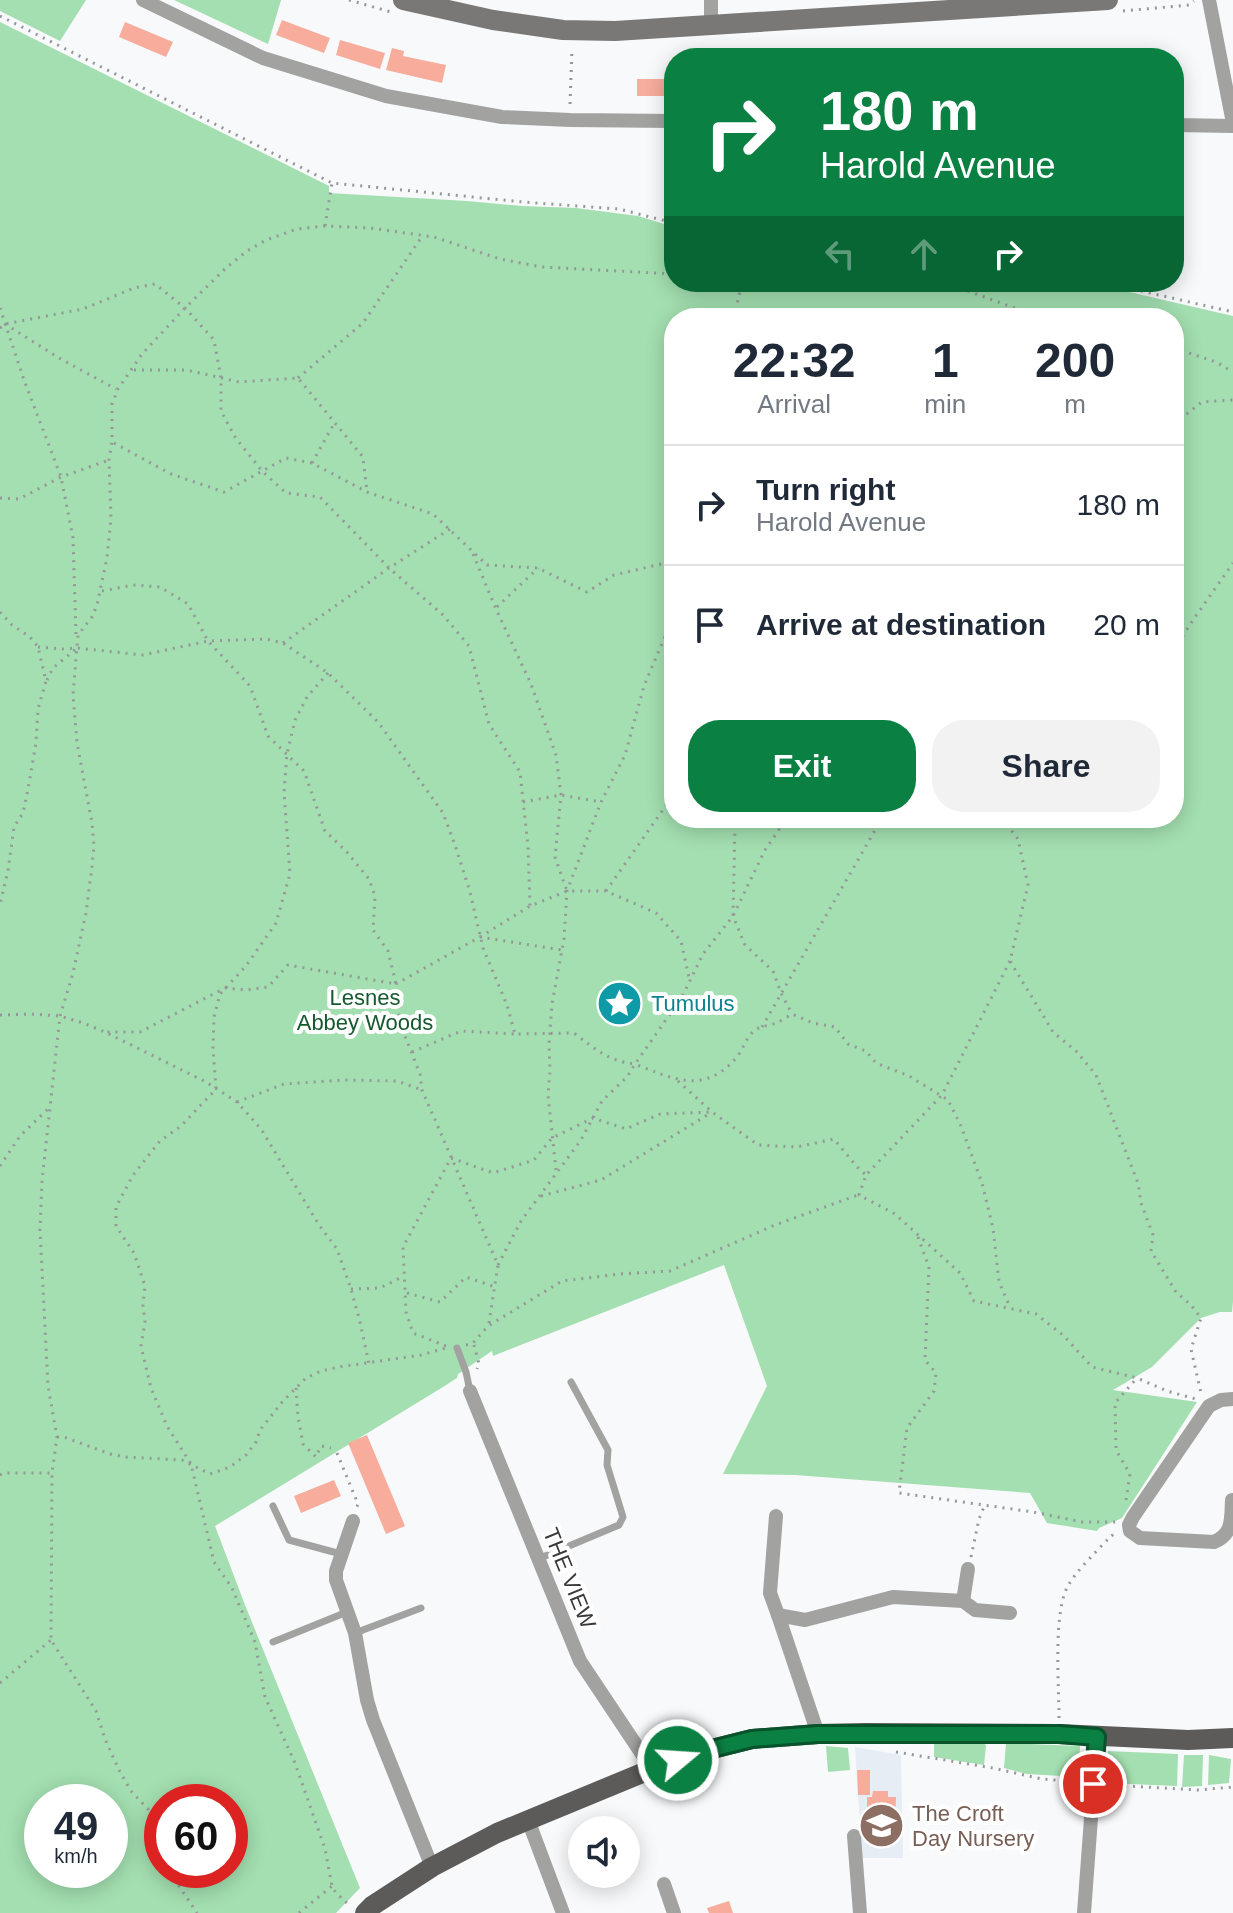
<!DOCTYPE html>
<html lang="en">
<head>
<meta charset="utf-8">
<style>
  body { margin:0; font-family:Helvetica,sans-serif; background:#f2f2f3; color:#1f2937; height:100vh; display:flex; flex-direction:column; font-size:30px; white-space:nowrap }
  * { box-sizing:border-box; margin:0 }
  p { font-size:26px; color:#747a83 }
  .icon { flex:none; width:44px; height:44px; fill:none; stroke:currentColor; stroke-width:2; stroke-linecap:round; stroke-linejoin:round }
  .map { position:relative; flex:1; overflow:hidden }
  .panel { position:absolute; left:664px; top:308px; width:520px; height:520px; display:flex; flex-direction:column; background:#fff; border-radius:32px; box-shadow:0 4px 20px #0003 }
  .panel>* { flex:none }
  .banner { position:absolute; left:664px; top:48px; width:520px; height:244px; border-radius:32px; box-shadow:0 4px 20px #0003; background:#0b8043; color:#fff; overflow:hidden }
  .tools { position:absolute; left:568px; top:1816px; display:grid; gap:16px }
  .tools a { display:grid; place-items:center; width:72px; height:72px; border-radius:50%; background:#fff; box-shadow:0 4px 20px #0003; font-size:40px }
  .speed { position:absolute; left:24px; top:1784px; display:flex; gap:16px; font-size:40px; font-weight:700; text-align:center }
  .speed>* { display:grid; place-content:center; width:104px; height:104px; border-radius:50%; background:#fff; box-shadow:0 4px 20px #0003; line-height:1 }
  .speed small { font-size:20px; font-weight:400 }
  .speed .limit { border:12px solid #d22; background:#fff; color:#111 }
  .pin { position:absolute; display:grid; place-items:center; width:68px; height:68px; color:#fff; margin:-34px; border:4px solid #fff; border-radius:50%; box-shadow:0 2px 8px #0007 }
  .me { position:absolute; width:88px; margin:-44px; rotate:72deg; stroke-linejoin:round; filter:drop-shadow(0 0 6px #0008) }
  .turn { display:flex; align-items:center; gap:28px; height:168px; padding:0 24px; font-size:36px }
  .turn .icon { width:104px; height:104px; stroke-width:2.5 }
  .turn b { display:block; font-size:56px; line-height:68px }
  .lanes { display:flex; align-items:center; height:76px; padding:0 24px; background:#0003; justify-content:center; gap:40px; direction:ltr }
  .lanes .off { opacity:.35 }
  .eta { display:flex; justify-content:space-evenly; align-items:center; height:136px; text-align:center }
  .eta b { font-size:48px; font-weight:700; line-height:56px }
  .primary-button { display:flex; gap:16px; margin-top:auto; padding:16px 24px }
  .primary-button a { flex:1; height:92px; border-radius:32px; background:#0b8043; color:#fff; font-size:32px; font-weight:700; line-height:92px; text-align:center }
  .primary-button a+a { background:#f2f2f3; color:#1f2937 }
  ul { padding:0; list-style:none }
  li { display:flex; align-items:center; gap:24px; height:120px; padding:0 24px; border-top:2px solid #e0e1e3 }
  li div { flex:1 }
  li b { display:block; font-size:30px }
  li em { font-style:normal }
  .map>svg:first-child { display:block }
</style>
</head>
<body>
<div class="map">
<svg width="1233" height="1913" viewBox="0 0 1233 1913">
  <rect width="100%" height="100%" fill="#f8f9fb"/>
  <polygon fill="#e6edf5" points="855,1747 901,1755 903,1858 862,1858"/>
  <g fill="#a3dfb0" fill-rule="evenodd">
    <polygon points="0,0 86,0 60,41 0,11"/>
    <polygon points="174,0 281,0 268,44"/>
    <path d="M0,22L329,186V193L467,201L522,206L576,208L638,216L674,227V282H1086L1233,316V1301L1232,1312H1220L1201,1318L1152,1367L1113,1390L1197,1402L1122,1518L1099,1528L1097,1531L1047,1523L1030,1493L795,1475L723,1474L767,1386L724,1265L493,1356L492,1351L458,1374L457,1378L443,1387L215,1526L245,1605L360,1888L336,1913H0ZM674,318H1174V818H674ZM42,1802H110V1870H42ZM162,1802H230V1870H162Z"/>
    <polygon points="934,1741 984,1742 986,1746 984,1765 934,1757"/>
    <polygon points="1006,1743 1080,1746 1079,1777 1027,1774 1004,1768"/>
    <polygon points="826,1746 848,1748 850,1770 828,1772"/>
    <polygon points="1108,1751 1178,1754 1177,1786 1106,1783"/>
    <polygon points="1184,1755 1203,1755 1202,1786 1182,1787"/>
    <polygon points="1209,1755 1231,1759 1229,1783 1208,1785"/>
  </g>
  <g fill="#f7ac9c">
    <polygon points="282,20 330,38 324,53 276,35"/>
    <polygon points="125,22 173,42 166,57 119,37"/>
    <polygon points="340,40 385,53 380,69 336,55"/>
    <polygon points="392,48 404,51 403,56 446,65 442,83 386,70"/>
    <rect x="637" y="79" width="37" height="17"/>
    <polygon points="367,1435 405,1526 386,1534 348,1443"/>
    <polygon points="334,1480 341,1496 301,1513 294,1496"/>
    <polygon points="857,1770 870,1770 870,1795 858,1795"/>
    <polygon points="873,1791 888,1791 888,1797 896,1797 895,1829 860,1829 860,1817 870,1817 871,1809 867,1809 867,1797 872,1797"/>
    <polygon points="729,1901 733,1913 709,1913 707,1908"/>
  </g>
  <g fill="none" stroke-linecap="round" stroke-linejoin="round">
    <g stroke="#969798" stroke-width="3" stroke-dasharray="2 6" stroke-linecap="butt">
      <polyline points="349,0 391,12"/>
      <polyline points="1123,11 1189,5 1194,1"/>
      <polyline points="0,16 332,183 523,202 619,209 674,223"/>
      <polyline points="570,104 572,49"/>
      <polyline points="325,226 332,183"/>
      <polyline points="937,282 960,288 1042,318"/>
      <polyline points="1102,282 1233,312"/>
      <polyline points="0,308 24,380 61,477 73,538 76,636"/>
      <polyline points="734,318 742,282"/>
      <polyline points="5,324 59,358 116,389"/>
      <polyline points="0,328 5,324 83,309 134,288 155,284 185,308 214,340 221,378 221,411 235,437 262,471 286,493 320,497 389,568 443,615 469,646 489,724 520,772 528,846 530,906"/>
      <polyline points="1174,348 1216,362 1233,372"/>
      <polyline points="134,370 187,370 239,382 298,378 363,457 367,492"/>
      <polyline points="298,378 363,323 423,235"/>
      <polyline points="1174,424 1202,402 1233,400"/>
      <polyline points="114,443 171,474 224,492 286,458 312,463 367,492 433,514 487,565 538,568 587,592 614,575 674,561"/>
      <polyline points="312,463 335,422"/>
      <polyline points="0,498 19,499 61,477 109,460"/>
      <polyline points="473,554 496,609 531,684 556,755 561,795 555,857 567,891"/>
      <polyline points="102,591 133,585 160,587 188,604 208,641 250,686 268,736 304,771 325,831 346,851 369,879 375,896 373,930 388,951 396,984 288,965 268,987 247,990 225,988 140,1032 105,1032"/>
      <polyline points="497,607 538,568"/>
      <polyline points="0,612 12,625 30,637 38,647 46,681 38,709 36,743 28,789 23,813 14,827 8,871 0,904"/>
      <polyline points="283,643 389,568 450,529"/>
      <path d="M38,647L62,649L77,648L143,655L208,641L266,639L283,643L328,673L378,722L443,813L455,845L470,892L483,948L507,1005L515,1034L574,1033C595,1049 608,1061 635,1064L682,997L703,954L733,916L765,850L787,818"/>
      <polyline points="1174,650 1191,623 1233,563"/>
      <polyline points="328,673 307,697 295,720 287,754 284,792 290,874 276,923 246,966 220,994 214,1017 213,1048 216,1089 181,1126 160,1141 133,1175 116,1207 116,1226 134,1253 145,1286 143,1305 145,1322 141,1346 151,1388 167,1426 191,1464 214,1562 232,1588 255,1642 265,1697 295,1763 325,1849 332,1886 336,1893 349,1905"/>
      <polyline points="47,680 53,668 77,648"/>
      <polyline points="523,802 561,795 601,802"/>
      <polyline points="733,818 735,825 733,916 745,945 773,971 781,993 792,1014"/>
      <polyline points="1002,818 1018,839 1028,885 1010,961 1053,1032 1076,1051 1096,1075 1138,1183 1141,1203 1153,1235 1151,1251 1176,1292 1191,1305 1201,1318 1191,1349 1201,1393"/>
      <polyline points="606,891 674,794"/>
      <polyline points="480,937 530,906 567,891 606,891 656,913 681,941 690,982"/>
      <polyline points="1010,961 942,1095 866,1175 859,1195 895,1214 960,1273 974,1301 1036,1314 1064,1336 1092,1367 1137,1378 1167,1391 1196,1399"/>
      <polyline points="0,1015 31,1014 60,1016 83,1023 105,1032 206,1082 237,1102 261,1129 319,1225 337,1249 351,1289 360,1322 369,1364"/>
      <polyline points="762,1027 882,818"/>
      <polyline points="412,1052 461,1031 515,1034"/>
      <polyline points="678,1081 712,1112 758,1145 797,1147 834,1139 857,1167 866,1175"/>
      <polyline points="237,1102 284,1084 344,1080 397,1081 422,1090"/>
      <polyline points="0,1166 20,1136 49,1108"/>
      <polyline points="556,1170 548,1095 550,1071 549,1044 552,1004 564,939 567,891 601,802 625,755 644,686 669,627 673,602 674,556"/>
      <polyline points="541,1196 601,1180 709,1114"/>
      <polyline points="918,1237 929,1267 925,1360 936,1373 934,1391 907,1428 899,1493 1033,1512 1082,1522 1117,1522"/>
      <path d="M498,1265L521,1221L581,1140L602,1101L627,1077L635,1064C673,1079 704,1095 736,1058C743,1050 746,1038 753,1032C759,1026 768,1026 776,1023C781,1021 787,1017 792,1014L813,1023L835,1027L848,1044L866,1051L876,1063L909,1076L948,1100L961,1126L982,1183L993,1228L999,1282L1010,1307"/>
      <polyline points="351,1289 380,1288 404,1276"/>
      <polyline points="407,1293 440,1302 466,1277 495,1287"/>
      <polyline points="489,1323 498,1265 422,1090 420,1074 399,1021 400,998 396,984 480,937 562,950"/>
      <polyline points="466,1345 473,1343 488,1326 562,1281 620,1274 670,1271 775,1225 858,1195"/>
      <polyline points="474,1345 479,1364 477,1369"/>
      <polyline points="446,1346 413,1333 406,1312 403,1247 451,1158 493,1173 534,1160 552,1138 593,1118 626,1129 660,1114 712,1112"/>
      <polyline points="296,1388 298,1417 303,1444 316,1457 321,1446 331,1448"/>
      <polyline points="57,1437 64,1437 110,1454 125,1457 182,1460 210,1474 230,1467 246,1455 256,1442 260,1430 283,1401 306,1378 321,1371 339,1367 421,1355 446,1348"/>
      <polyline points="337,1453 358,1504 356,1509"/>
      <polyline points="0,1475 3,1473 52,1473"/>
      <polyline points="1126,1500 1130,1474 1116,1450 1115,1403 1137,1378"/>
      <polyline points="971,1557 979,1519 984,1507"/>
      <polyline points="0,1683 51,1640"/>
      <path d="M1059,1718C1059,1686 1053,1611 1068,1586C1076,1571 1097,1551 1109,1538L1115,1533"/>
      <polyline points="896,1752 993,1768 1042,1779 1078,1782"/>
      <polyline points="1109,1785 1199,1790 1233,1787"/>
      <polyline points="162,1839 148,1809 131,1791 119,1770 105,1739 96,1711 51,1640 52,1473 57,1437 48,1386 40,1230 42,1181 60,1016 73,973 86,913 92,866 94,846 92,823 77,743 73,695 78,635 92,617 97,605 107,558 111,518 109,460 112,442 112,404 118,389 142,354 185,308 227,267 247,251 266,240 297,229 325,226 370,228 434,237 500,259 542,267 674,274"/>
      <polyline points="174,1870 179,1886 197,1913"/>
      <polyline points="299,1913 332,1886"/>
    </g>
    <g stroke="#a2a2a1" stroke-width="7">
      <polyline points="457,1348 466,1372 470,1391"/>
      <polyline points="273,1506 289,1540 341,1554"/>
      <polyline points="538,1559 619,1525 623,1517 607,1465 608,1450 571,1382"/>
      <polyline points="355,1633 421,1608"/>
      <polyline points="273,1642 347,1612"/>
    </g>
    <g stroke="#a2a2a1" stroke-width="14">
      <polyline points="143,0 263,58 386,96 502,117 570,120 674,121"/>
      <polyline points="711,0 711,25"/>
      <polyline points="1209,0 1233,123"/>
      <polyline points="1174,125 1233,126"/>
      <polyline points="470,1391 580,1661 652,1769"/>
      <path d="M1232,1500C1231,1520 1233,1534 1214,1542L1140,1538L1130,1531L1129,1525L1133,1517L1209,1406L1221,1400L1233,1399"/>
      <polyline points="776,1516 770,1593 778,1615 805,1620 893,1597 963,1601 975,1610 1010,1613"/>
      <polyline points="353,1521 336,1571 336,1580 355,1633 367,1700 373,1720 432,1867"/>
      <polyline points="963,1601 968,1569"/>
      <polyline points="778,1615 818,1734"/>
      <polyline points="528,1820 563,1913"/>
      <polyline points="854,1836 860,1913"/>
      <polyline points="664,1884 674,1913"/>
      <polyline points="1084,1913 1097,1737"/>
    </g>
    <polyline stroke="#797877" stroke-width="20" points="403,0 493,20 563,30 615,31 1108,0"/>
    <polyline stroke="#5c5b5a" stroke-width="20" points="365,1913 372,1906 432,1867 497,1833 652,1769 704,1751 752,1739 818,1734 865,1733 1059,1734 1188,1740 1233,1738"/>
  </g>
  <g fill="none" stroke-linecap="round" stroke-linejoin="round">
    <defs>
      <polyline id="route" points="678,1760 704,1751 752,1739 818,1734 1059,1734 1097,1737 1093,1784"/>
    </defs>
    <use href="#route" stroke="#07532c" stroke-width="20"/>
    <use href="#route" stroke="#0b8043" stroke-width="14"/>
  </g>
  <defs>
    <symbol id="sight-disc" viewBox="-11 -11 22 22"><circle r="9.5" fill="#0f9aa8" stroke="#fff"/><path d="M0-6L1.8-2.2L6-1.7L2.9 1.2L3.7 5.4L0 3.3L-3.7 5.4L-2.9 1.2L-6-1.7L-1.8-2.2Z" fill="#fff"/></symbol>
    <symbol id="school-disc" viewBox="-11 -11 22 22"><circle r="9.5" fill="#8d6e63" stroke="#fff"/><path d="M0-5L7-2L0 1L-7-2ZM-4 1L0 2.5L4 1V4Q0 6-4 4Z" fill="#fff"/></symbol>
  </defs>
  <g fill-rule="evenodd">
    <use href="#sight-disc" x="594" y="978" width="51" height="51"/>
    <use href="#school-disc" x="856" y="1800" width="51" height="51"/>
  </g>
  <g text-anchor="middle" stroke-width="8" stroke-linejoin="round" paint-order="stroke">
    <g font-size="22" fill="#16592e" stroke="#fff">
      <text x="365" y="1005">Lesnes<tspan x="365" dy="25">Abbey Woods</tspan></text>
    </g>
    <g font-size="22" fill="#0d838f" stroke="#fff" text-anchor="start">
      <text x="651" y="1011">Tumulus</text>
    </g>
    <g font-size="22" fill="#39393a" stroke="#fff">
      <text transform="translate(570 1578) rotate(68)" y="8">THE VIEW</text>
    </g>
    <g font-size="22" fill="#785e54" stroke="#fff" text-anchor="start">
      <text x="912" y="1821">The Croft<tspan x="912" dy="25">Day Nursery</tspan></text>
    </g>
  </g>
</svg>
<div class="tools">
<a><svg class="icon" aria-label="sound" viewBox="0 0 24 24"><path d="M4 9h4l5-4v14l-5-4H4zM17 9q2 3 0 6"/></svg></a>
</div>
<div class="speed"><div>49<small>km/h</small></div><div class="limit">60</div></div>
<div class="pin" style="left:1093px;top:1784px;background:#d93025"><svg class="icon" aria-label="arrive" viewBox="0 0 24 24"><path d="M6 21V4h12l-3 4 3 4H6"/></svg></div>
<svg class="me" style="left:678px;top:1760px" viewBox="-20 -20 40 40"><circle r="17" fill="#0b8043" stroke="#fff" stroke-width="3"/><path d="M0-11L8 9 0 5-8 9z" fill="#fff"/></svg>
<div class="banner">
<div class="turn"><svg class="icon" aria-label="right" viewBox="0 0 24 24"><path d="M7 20v-9h11M14 6l5 5-5 5"/></svg><div><b>180 m</b>Harold Avenue</div></div>
<div class="lanes"><svg class="icon off" aria-label="left" viewBox="0 0 24 24"><path d="M17 20v-9H6M10 6l-5 5 5 5"/></svg><svg class="icon off" aria-label="ahead" viewBox="0 0 24 24"><path d="M12 20V5M6 11l6-6 6 6"/></svg><svg class="icon" aria-label="right" viewBox="0 0 24 24"><path d="M7 20v-9h11M14 6l5 5-5 5"/></svg></div>
</div>
<section class="panel">
<div class="eta">
<div><b>22:32</b><p>Arrival</p></div>
<div><b>1</b><p>min</p></div>
<div><b>200</b><p>m</p></div>
</div>
<ul>
<li><svg class="icon" aria-label="right" viewBox="0 0 24 24"><path d="M7 20v-9h11M14 6l5 5-5 5"/></svg><div><b>Turn right</b><p>Harold Avenue</p></div><em>180 m</em></li>
<li><svg class="icon" aria-label="arrive" viewBox="0 0 24 24"><path d="M6 21V4h12l-3 4 3 4H6"/></svg><div><b>Arrive at destination</b></div><em>20 m</em></li>
</ul>
<div class="primary-button"><a>Exit</a><a>Share</a></div>
</section>
</div>
</body>
</html>
